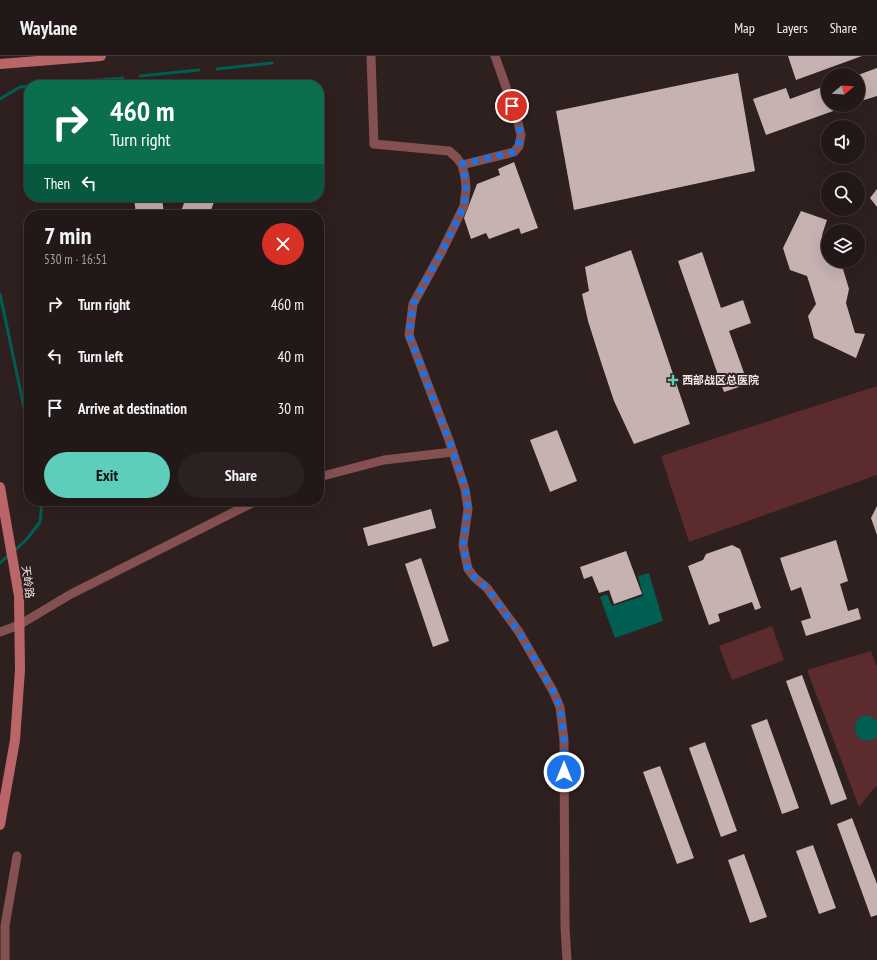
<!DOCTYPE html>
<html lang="en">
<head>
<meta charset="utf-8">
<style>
  body { margin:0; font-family:"PT Sans Narrow","Noto Sans SC",sans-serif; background:#2b2121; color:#f1f3f6; height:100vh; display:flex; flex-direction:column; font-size:15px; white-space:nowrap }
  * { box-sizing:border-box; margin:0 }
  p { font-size:13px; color:#a3a0a2 }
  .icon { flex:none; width:22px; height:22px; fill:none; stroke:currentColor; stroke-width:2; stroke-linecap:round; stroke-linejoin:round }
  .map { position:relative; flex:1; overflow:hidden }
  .drawer { position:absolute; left:24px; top:154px; width:300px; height:296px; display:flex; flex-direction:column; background:#231818; border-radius:16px; box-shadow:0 4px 16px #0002,0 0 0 1px #403737 }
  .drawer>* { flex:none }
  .top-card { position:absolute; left:24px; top:24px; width:300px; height:122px; border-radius:16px; box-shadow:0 4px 16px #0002,0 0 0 1px #403737; background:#0b6e4f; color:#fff; overflow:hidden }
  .needle { width:26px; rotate:72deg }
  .tools { position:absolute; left:821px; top:12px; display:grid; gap:8px }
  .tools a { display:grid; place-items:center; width:44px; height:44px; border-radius:50%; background:#231818; box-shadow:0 4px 16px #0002,0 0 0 1px #403737; font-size:20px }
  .pin { position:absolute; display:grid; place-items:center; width:34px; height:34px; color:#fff; margin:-17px; border:2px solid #fff; border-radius:50%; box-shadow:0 1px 4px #0007 }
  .me { position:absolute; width:44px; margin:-22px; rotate:0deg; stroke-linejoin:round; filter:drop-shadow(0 0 3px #0008) }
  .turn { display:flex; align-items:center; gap:14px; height:84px; padding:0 20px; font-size:18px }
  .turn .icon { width:52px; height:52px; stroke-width:2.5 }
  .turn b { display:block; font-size:28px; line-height:34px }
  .then { display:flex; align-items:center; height:38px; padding:0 20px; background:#0003; gap:8px; font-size:15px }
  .round { display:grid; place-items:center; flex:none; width:42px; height:42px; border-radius:21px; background:#2b2121 }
  .overview { display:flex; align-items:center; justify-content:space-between; height:68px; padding:0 20px }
  h1 { font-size:24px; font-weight:800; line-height:30px }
  .button { display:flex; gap:8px; margin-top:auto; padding:8px 20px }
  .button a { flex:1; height:46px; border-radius:24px; background:#5cceba; color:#111; font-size:16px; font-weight:800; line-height:46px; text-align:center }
  .button a+a { background:#2b2121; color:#f1f3f6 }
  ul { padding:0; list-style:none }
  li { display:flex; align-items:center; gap:12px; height:52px; padding:0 20px }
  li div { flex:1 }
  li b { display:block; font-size:15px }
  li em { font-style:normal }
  header { display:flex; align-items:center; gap:24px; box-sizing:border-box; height:56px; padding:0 20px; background:#231818; border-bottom:1px solid #403737 }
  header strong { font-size:19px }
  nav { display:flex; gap:22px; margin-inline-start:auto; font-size:14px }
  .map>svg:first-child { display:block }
</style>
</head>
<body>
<header>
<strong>Waylane</strong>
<nav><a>Map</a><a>Layers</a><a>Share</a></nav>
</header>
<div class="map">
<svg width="877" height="904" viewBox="0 0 877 904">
  <rect width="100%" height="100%" fill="#2f2020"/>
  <g fill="#5b2b2d">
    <polygon points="877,330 877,419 689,486 661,400"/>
    <polygon points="772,570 784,604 732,624 719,590"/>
    <polygon points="871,595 877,611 877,730 874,732 859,751 807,614"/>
  </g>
  <g fill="#005f53">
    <polygon points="649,517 663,565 615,582 600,541 607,538 612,550 643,540 638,520"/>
    <path d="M863,660C869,659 873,661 877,665V680C862,695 844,670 863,660Z"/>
  </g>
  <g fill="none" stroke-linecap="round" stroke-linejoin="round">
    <g stroke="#005f53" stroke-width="3">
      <polyline points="217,13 272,7"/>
      <polyline points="140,20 199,14"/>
      <polyline points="33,29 123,22"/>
      <polyline points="0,43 20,31 29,30"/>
      <polyline points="0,238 29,375"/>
      <polyline points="13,496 27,483 40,466 42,445"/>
      <polyline points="0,507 9,499"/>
    </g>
  </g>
  <g fill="#c7b2b2">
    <polygon points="788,0 862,0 796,24"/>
    <polygon points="877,12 877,40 858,46 858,19"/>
    <polygon points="738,17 755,115 574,154 556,55"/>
    <polygon points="828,29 828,49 850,49 766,79 753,43 786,32 790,43"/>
    <polygon points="514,106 538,172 521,178 519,172 489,183 486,177 471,183 464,162 477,128 500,119 498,113"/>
    <polygon points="877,133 877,151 870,142"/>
    <polygon points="134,141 162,141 164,159 136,159"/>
    <polygon points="186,141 216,141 209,159 180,159"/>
    <polygon points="801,155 827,164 822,179 828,196 828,205 832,205 843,213 849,233 846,247 855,277 865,278 856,302 814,282 808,260 816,248 807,220 790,214 783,192"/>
    <polygon points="631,194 690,368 634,388 614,345 601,306 588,265 582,238 589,235 585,211"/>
    <polygon points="702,196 721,252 743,244 751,267 729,275 748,328 724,336 678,205"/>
    <polygon points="557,374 577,425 550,436 530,384"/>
    <polygon points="877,450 877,479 871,462"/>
    <polygon points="431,453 436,472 368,490 363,472"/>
    <polygon points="836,484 848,525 840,528 848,555 858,552 861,563 806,580 801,565 811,562 801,531 791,535 780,502"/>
    <polygon points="732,489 740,493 761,552 755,554 752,546 718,558 720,565 709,569 688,510 703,504 706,498"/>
    <polygon points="626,495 642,538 614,548 609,534 599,537 592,520 584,523 580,511"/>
    <polygon points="421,502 449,585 433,591 405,508"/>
    <polygon points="802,619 847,743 831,749 786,625"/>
    <polygon points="767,663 799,752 782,758 751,669"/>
    <polygon points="705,686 737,775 721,781 689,692"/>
    <polygon points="660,710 694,802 677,808 643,716"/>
    <polygon points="852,762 877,828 877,859 871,861 837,768"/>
    <polygon points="813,789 836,852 819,858 796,795"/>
    <polygon points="744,798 767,861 750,867 728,804"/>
  </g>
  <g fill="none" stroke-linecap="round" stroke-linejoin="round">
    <g stroke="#855051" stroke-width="9">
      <polyline points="371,0 374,88 449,95 457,102 462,109 465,121 466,132 464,150 441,197 413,248 409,279 449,384 465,433 468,453 463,489 468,513 475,522 487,532 519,576 553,635 560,651 564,684 565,871 567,904"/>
      <polyline points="462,109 514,96 519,90 521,79 517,62 495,0"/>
      <polyline points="319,421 384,404 453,396"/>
      <polyline points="0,576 19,569 71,538 256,445"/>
      <polyline points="5,904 5,870 17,800"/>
    </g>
    <g stroke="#ba6669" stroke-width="10">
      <polyline points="0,8 101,0"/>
      <polyline points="0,431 19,540 20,614 15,684 0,769"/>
    </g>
  </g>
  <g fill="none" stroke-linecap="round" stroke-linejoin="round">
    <path stroke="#1a73e8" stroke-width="7" stroke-dasharray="0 12.6" d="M512,50C518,66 525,81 514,96L462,108L465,121L466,132L464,150L441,197L413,248L409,279L449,384L466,433L468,452L463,489L468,513L475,522L487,532L519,576L553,635L560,651L564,684V716"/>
  </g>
  <path fill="#5cceba" stroke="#2f2020" stroke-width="1.5" d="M671 318h4v4h4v4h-4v4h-4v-4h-4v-4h4z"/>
  <g text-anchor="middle" stroke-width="4" stroke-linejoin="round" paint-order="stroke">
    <g font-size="11" font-weight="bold" fill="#f2e8e7" stroke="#2f2020" text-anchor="start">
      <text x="682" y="328">西部战区总医院</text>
    </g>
    <g font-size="11" fill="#f2e8e7" stroke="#2f2020">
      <text transform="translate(28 526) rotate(82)" y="4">天岭路</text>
    </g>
  </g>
</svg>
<div class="tools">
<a><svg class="needle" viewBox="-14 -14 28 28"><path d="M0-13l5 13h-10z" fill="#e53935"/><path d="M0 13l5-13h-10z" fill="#a3a0a2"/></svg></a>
<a><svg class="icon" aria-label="sound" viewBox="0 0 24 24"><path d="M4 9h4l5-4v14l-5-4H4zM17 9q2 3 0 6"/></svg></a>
<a><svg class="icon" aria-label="search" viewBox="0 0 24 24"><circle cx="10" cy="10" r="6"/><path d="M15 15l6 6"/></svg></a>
<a><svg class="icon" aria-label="layers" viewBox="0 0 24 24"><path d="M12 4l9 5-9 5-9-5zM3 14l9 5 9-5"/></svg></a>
</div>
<div class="pin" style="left:512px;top:50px;background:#d93025"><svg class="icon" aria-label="arrive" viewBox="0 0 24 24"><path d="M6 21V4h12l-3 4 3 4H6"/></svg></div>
<svg class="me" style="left:564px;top:716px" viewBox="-20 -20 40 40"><circle r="17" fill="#1a73e8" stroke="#fff" stroke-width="3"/><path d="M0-11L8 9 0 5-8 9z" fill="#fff"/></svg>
<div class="top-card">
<div class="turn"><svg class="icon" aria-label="right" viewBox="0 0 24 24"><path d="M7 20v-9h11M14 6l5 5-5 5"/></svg><div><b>460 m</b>Turn right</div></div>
<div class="then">Then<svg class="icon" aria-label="left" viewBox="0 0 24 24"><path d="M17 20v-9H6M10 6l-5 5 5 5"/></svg></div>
</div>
<section class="drawer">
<div class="overview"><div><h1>7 min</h1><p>530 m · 16:51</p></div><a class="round" style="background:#d93025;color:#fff"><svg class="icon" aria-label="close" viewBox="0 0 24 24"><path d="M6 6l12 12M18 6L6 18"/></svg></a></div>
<ul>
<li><svg class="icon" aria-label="right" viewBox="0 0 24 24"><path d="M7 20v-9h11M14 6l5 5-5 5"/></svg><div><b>Turn right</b></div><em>460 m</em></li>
<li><svg class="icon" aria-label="left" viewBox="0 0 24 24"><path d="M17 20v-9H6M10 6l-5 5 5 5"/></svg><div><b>Turn left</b></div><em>40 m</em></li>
<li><svg class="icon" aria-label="arrive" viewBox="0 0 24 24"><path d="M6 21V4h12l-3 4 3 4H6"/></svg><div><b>Arrive at destination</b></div><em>30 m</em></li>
</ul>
<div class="button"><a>Exit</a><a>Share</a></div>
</section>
</div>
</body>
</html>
